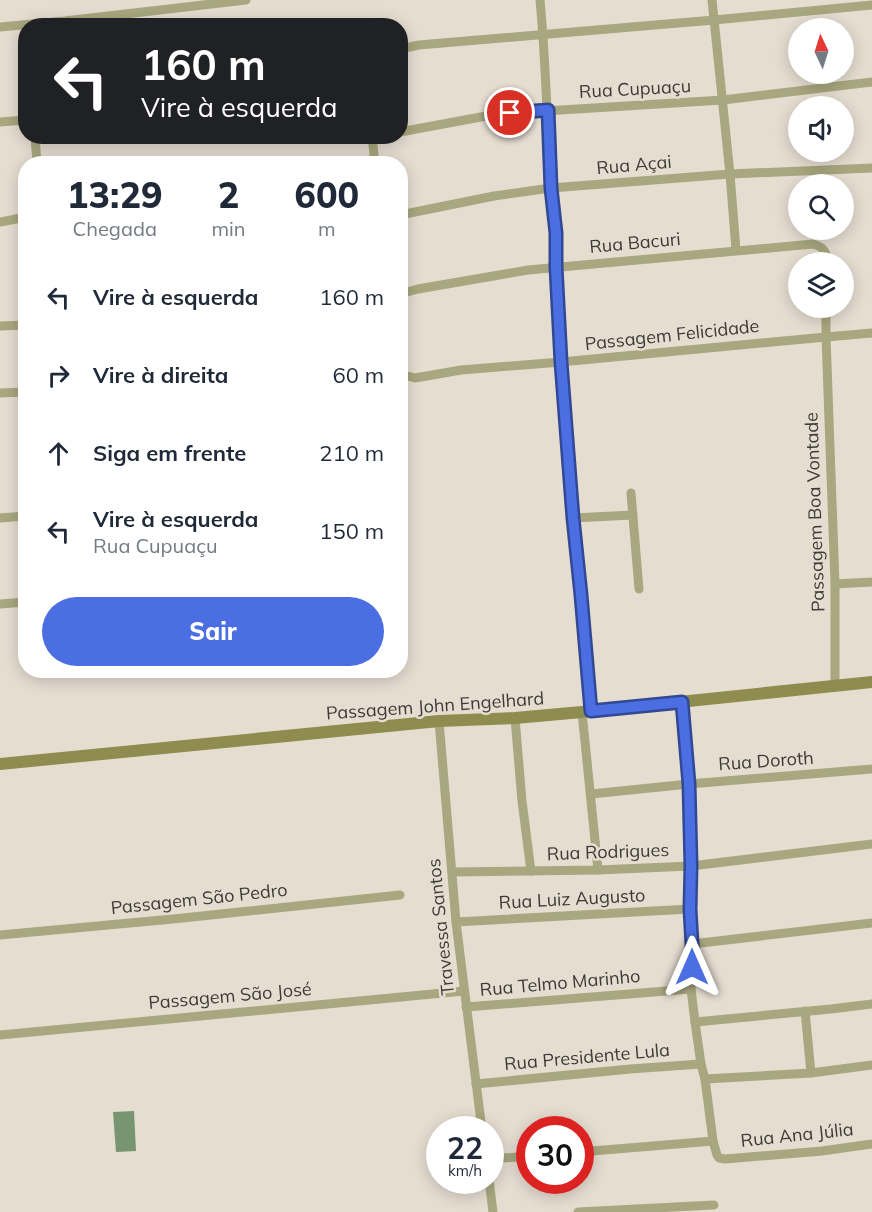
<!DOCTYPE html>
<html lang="pt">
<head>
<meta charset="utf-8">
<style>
  body { margin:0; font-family:Mulish,sans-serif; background:#f2f2f3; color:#1f2937; height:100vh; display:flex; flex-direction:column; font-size:22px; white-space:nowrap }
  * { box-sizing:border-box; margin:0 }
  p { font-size:20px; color:#747a83 }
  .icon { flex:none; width:33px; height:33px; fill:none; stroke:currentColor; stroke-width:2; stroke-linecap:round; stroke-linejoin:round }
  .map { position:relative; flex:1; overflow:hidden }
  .panel { position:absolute; left:18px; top:156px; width:390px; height:522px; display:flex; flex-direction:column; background:#fff; border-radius:24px; box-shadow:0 3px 15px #0003 }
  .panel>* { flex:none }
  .guide { position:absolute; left:18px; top:18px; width:390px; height:126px; border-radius:24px; box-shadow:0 3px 15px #0003; background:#202124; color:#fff; overflow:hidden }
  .needle { width:39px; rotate:356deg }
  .buttons { position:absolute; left:788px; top:18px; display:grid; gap:12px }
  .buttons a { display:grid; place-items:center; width:66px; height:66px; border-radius:50%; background:#fff; box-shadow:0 3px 15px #0003; font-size:30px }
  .speed { position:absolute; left:426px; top:1116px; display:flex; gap:12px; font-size:30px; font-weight:700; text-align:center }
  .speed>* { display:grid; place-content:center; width:78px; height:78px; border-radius:50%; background:#fff; box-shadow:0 3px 15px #0003; line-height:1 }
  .speed small { font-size:15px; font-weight:400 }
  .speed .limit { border:9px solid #d22; background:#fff; color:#111 }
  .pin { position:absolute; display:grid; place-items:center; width:51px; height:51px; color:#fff; margin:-26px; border:3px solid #fff; border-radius:50%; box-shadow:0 2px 6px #0007 }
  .me { position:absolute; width:66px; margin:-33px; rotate:0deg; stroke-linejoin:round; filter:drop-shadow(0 0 4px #0008) }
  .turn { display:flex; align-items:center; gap:21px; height:126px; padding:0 24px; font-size:27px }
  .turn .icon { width:78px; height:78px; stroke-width:2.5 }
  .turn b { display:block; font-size:42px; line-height:51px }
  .eta { display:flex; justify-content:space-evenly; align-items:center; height:102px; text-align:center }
  .eta b { font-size:36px; font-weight:800; line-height:42px }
  .cta { display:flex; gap:12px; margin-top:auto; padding:12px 24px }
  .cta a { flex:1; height:69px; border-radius:36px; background:#4b6fe3; color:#fff; font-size:24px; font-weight:800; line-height:69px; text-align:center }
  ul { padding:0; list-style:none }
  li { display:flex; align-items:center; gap:18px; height:78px; padding:0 24px }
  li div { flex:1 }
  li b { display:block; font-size:22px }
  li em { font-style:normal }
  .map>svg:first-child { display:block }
</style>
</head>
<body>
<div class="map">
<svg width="872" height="1212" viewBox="0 0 872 1212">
  <rect width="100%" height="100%" fill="#e6ddd1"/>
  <polygon fill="#779570" points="134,1111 136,1151 116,1152 113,1112"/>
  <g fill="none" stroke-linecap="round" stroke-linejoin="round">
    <g stroke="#a8a77f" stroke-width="9">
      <path d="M540,0C546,62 547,124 551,186C552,202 555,219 556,235C557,278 559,320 561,362C568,479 581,595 591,711"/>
      <polyline points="712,0 730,174 736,250"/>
      <polyline points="0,27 65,21 246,0"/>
      <polyline points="400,49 419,45 714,20 872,5"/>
      <polyline points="0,122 26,120"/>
      <polyline points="400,132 497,114 723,100 872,82"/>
      <polyline points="35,136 37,164"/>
      <polyline points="372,136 375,164"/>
      <polyline points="400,215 494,196 551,188 730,174 872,168"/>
      <polyline points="0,222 26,217"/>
      <path d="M400,294L418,289L528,270L813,244C823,247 827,251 827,262"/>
      <polyline points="826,308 826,337 835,584 835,686"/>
      <polyline points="0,326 26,325"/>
      <polyline points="400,370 404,375 415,378 461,370 561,362 826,337 872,333"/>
      <polyline points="0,393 26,392"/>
      <polyline points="631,493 639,589"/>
      <polyline points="0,518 26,516"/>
      <polyline points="573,518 633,515"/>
      <polyline points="835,584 872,582"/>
      <polyline points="0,604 26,602"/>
      <polyline points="682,702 689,784 691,866 690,909 692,944 691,989 695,1022 701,1064 705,1079 713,1141 717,1155 719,1158 725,1159 822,1151 872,1144"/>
      <polyline points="582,712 598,870"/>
      <polyline points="515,718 522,801 531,871"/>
      <polyline points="439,721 456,922 482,1130"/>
      <polyline points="591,794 689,784 872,769"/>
      <polyline points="452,872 598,870 691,866 872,844"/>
      <polyline points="456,922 690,909"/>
      <polyline points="0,935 173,919 400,895"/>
      <polyline points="692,944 872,923"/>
      <polyline points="466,1007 691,989"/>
      <polyline points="805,1011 811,1073"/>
      <polyline points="695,1022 831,1009 872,1004"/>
      <polyline points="0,1035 464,991"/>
      <polyline points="705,1079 811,1073 872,1065"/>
      <polyline points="476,1084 630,1069 701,1064"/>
      <polyline points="580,1152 713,1141"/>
      <polyline points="490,1159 530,1156"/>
      <polyline points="489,1180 493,1212"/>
      <polyline points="578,1212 714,1205"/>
    </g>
    <polyline stroke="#8e8c4e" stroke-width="12" points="0,764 439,721 515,718 582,712 872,682"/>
  </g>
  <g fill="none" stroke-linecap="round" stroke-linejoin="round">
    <defs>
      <polyline id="route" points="510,113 548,110 551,188 556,233 556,267 561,362 573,518 581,595 591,711 682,702 689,784 691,866 690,909 692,944 692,967"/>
    </defs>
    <use href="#route" stroke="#314894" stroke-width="15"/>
    <use href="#route" stroke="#4b6fe3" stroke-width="10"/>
  </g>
  <g text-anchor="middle" stroke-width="5" stroke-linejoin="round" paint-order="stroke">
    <g font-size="18" fill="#3e3b36" stroke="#e6ddd1">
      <text transform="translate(635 89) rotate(-3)" y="6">Rua Cupuaçu</text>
      <text transform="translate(634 165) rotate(-5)" y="6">Rua Açai</text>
      <text transform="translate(635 243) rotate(-5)" y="6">Rua Bacuri</text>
      <text transform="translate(672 335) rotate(-6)" y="6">Passagem Felicidade</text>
      <text transform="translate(815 512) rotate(-92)" y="6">Passagem Boa Vontade</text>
      <text transform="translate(435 706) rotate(-4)" y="6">Passagem John Engelhard</text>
      <text transform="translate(766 761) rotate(-4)" y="6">Rua Doroth</text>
      <text transform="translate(608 852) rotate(-2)" y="6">Rua Rodrigues</text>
      <text transform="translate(199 899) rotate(-6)" y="6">Passagem São Pedro</text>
      <text transform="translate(572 899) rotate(-3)" y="6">Rua Luiz Augusto</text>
      <text transform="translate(441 927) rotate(-96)" y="6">Travessa Santos</text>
      <text transform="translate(560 983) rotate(-5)" y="6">Rua Telmo Marinho</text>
      <text transform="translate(230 996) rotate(-5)" y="6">Passagem São José</text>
      <text transform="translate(587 1057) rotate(-5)" y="6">Rua Presidente Lula</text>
      <text transform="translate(797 1135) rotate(-6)" y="6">Rua Ana Júlia</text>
    </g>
  </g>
</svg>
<div class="buttons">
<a><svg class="needle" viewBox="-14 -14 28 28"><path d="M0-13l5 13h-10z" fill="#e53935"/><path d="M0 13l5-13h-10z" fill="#747a83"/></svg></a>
<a><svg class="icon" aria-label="sound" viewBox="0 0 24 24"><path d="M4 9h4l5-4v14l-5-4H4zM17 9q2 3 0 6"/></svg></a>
<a><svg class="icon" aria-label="search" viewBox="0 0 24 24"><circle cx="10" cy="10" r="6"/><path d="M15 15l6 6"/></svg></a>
<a><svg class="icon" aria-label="layers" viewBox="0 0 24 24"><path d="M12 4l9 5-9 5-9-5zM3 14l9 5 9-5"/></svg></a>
</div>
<div class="speed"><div>22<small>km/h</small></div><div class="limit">30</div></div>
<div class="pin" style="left:510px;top:113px;background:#d93025"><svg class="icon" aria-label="arrive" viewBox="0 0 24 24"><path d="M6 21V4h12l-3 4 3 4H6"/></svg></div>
<svg class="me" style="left:692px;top:967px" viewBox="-20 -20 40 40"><path d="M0-17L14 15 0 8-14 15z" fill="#4b6fe3" stroke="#fff" stroke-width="4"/></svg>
<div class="guide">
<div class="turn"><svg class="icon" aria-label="left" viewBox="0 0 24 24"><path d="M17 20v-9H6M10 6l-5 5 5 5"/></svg><div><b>160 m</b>Vire à esquerda</div></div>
</div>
<section class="panel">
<div class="eta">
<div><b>13:29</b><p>Chegada</p></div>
<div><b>2</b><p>min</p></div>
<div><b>600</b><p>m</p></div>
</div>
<ul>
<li><svg class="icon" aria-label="left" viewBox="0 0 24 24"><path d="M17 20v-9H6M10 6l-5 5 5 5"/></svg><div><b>Vire à esquerda</b></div><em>160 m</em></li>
<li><svg class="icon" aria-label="right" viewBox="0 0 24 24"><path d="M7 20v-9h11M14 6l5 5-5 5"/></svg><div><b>Vire à direita</b></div><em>60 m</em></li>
<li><svg class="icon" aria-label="ahead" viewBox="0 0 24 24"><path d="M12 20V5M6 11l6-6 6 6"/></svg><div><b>Siga em frente</b></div><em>210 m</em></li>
<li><svg class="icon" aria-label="left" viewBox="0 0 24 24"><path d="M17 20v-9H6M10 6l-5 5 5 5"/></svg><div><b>Vire à esquerda</b><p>Rua Cupuaçu</p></div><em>150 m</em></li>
</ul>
<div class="cta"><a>Sair</a></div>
</section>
</div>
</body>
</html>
